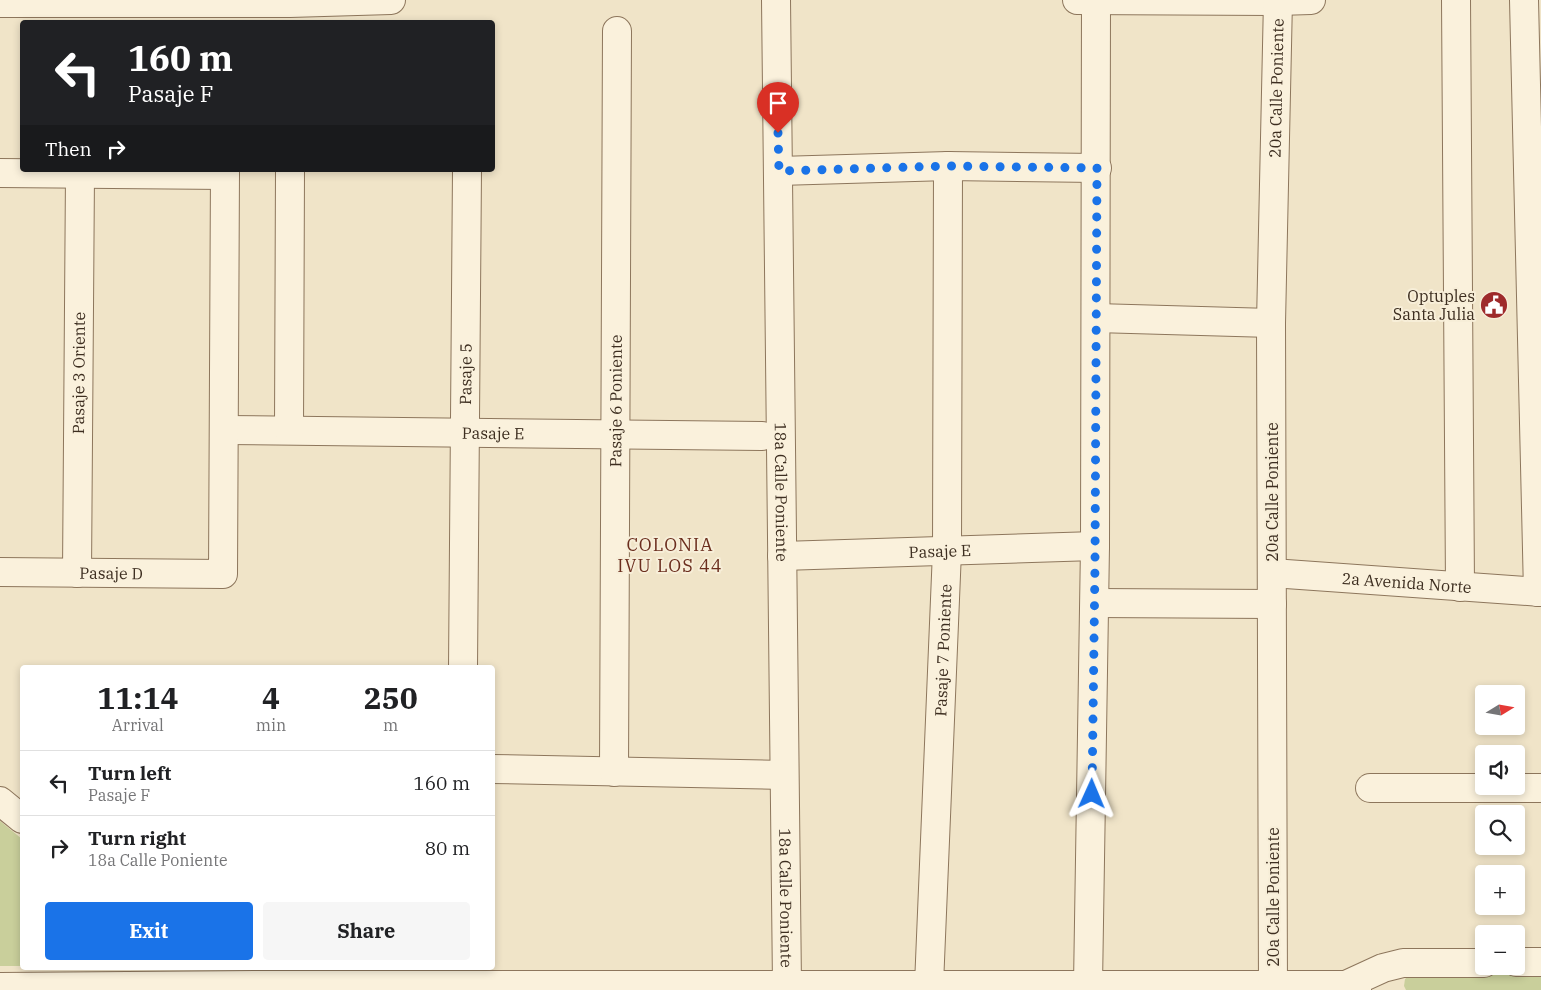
<!DOCTYPE html>
<html lang="en">
<head>
<meta charset="utf-8">
<style>
  body { margin:0; font-family:"IBM Plex Serif",serif; background:#f6f6f6; color:#202124; height:100vh; display:flex; flex-direction:column; font-size:19px; white-space:nowrap }
  * { box-sizing:border-box; margin:0 }
  p { font-size:16px; color:#757577 }
  .icon { flex:none; width:28px; height:28px; fill:none; stroke:currentColor; stroke-width:2; stroke-linecap:round; stroke-linejoin:round }
  .map { position:relative; flex:1; overflow:hidden }
  .details { position:absolute; left:20px; top:665px; width:475px; height:305px; display:flex; flex-direction:column; background:#fff; border-radius:5px; box-shadow:0 2px 8px #0003 }
  .details>* { flex:none }
  .banner { position:absolute; left:20px; top:20px; width:475px; height:152px; border-radius:5px; box-shadow:0 2px 8px #0003; background:#202124; color:#fff; overflow:hidden }
  .needle { width:32px; rotate:79deg }
  .controls { position:absolute; left:1475px; top:685px; display:grid; gap:10px }
  .controls a { display:grid; place-items:center; width:50px; height:50px; border-radius:5px; background:#fff; box-shadow:0 2px 8px #0003; font-size:25px }
  .pin { position:absolute; display:grid; place-items:center; width:42px; height:42px; color:#fff; margin:-51px -21px; border-radius:50% 50% 50% 0; rotate:-45deg; box-shadow:0 0 5px #0007 }
  .pin .icon { rotate:45deg }
  .me { position:absolute; width:55px; margin:-28px; rotate:1deg; stroke-linejoin:round; filter:drop-shadow(0 0 4px #0008) }
  .turn { display:flex; align-items:center; gap:18px; height:105px; padding:0 25px; font-size:22px }
  .turn .icon { width:65px; height:65px; stroke-width:2.5 }
  .turn b { display:block; font-size:35px; line-height:42px }
  .then { display:flex; align-items:center; height:48px; padding:0 25px; background:#0003; gap:10px; font-size:19px }
  .eta { display:flex; justify-content:space-evenly; align-items:center; height:85px; text-align:center }
  .eta b { font-size:30px; font-weight:700; line-height:35px }
  .primary-button { display:flex; gap:10px; margin-top:auto; padding:10px 25px }
  .primary-button a { flex:1; height:58px; border-radius:5px; background:#1a73e8; color:#fff; font-size:20px; font-weight:700; line-height:58px; text-align:center }
  .primary-button a+a { background:#f6f6f6; color:#202124 }
  ul { padding:0; list-style:none }
  li { display:flex; align-items:center; gap:15px; height:65px; padding:0 25px; border-top:1px solid #e0e0e0 }
  li div { flex:1 }
  li b { display:block; font-size:19px }
  li em { font-style:normal }
  .map>svg:first-child { display:block }
</style>
</head>
<body>
<div class="map">
<svg width="1541" height="990" viewBox="0 0 1541 990">
  <rect width="100%" height="100%" fill="#f0e4c8"/>
  <g fill="#c9cf9b">
    <polygon points="0,821 22,839 22,966 0,966"/>
    <polygon points="1413,973 1541,973 1541,990 1406,990 1404,986 1405,979"/>
  </g>
  <g fill="none" stroke-linecap="round" stroke-linejoin="round">
    <defs>
      <g id="minor">
        <path id="s1" d="M776,0L787,985"/>
        <polyline points="1077,0 1278,1 1311,0"/>
        <polyline points="1456,0 1460,587"/>
        <polyline points="1524,0 1538,592"/>
        <polyline points="0,3 290,3 391,0"/>
        <polyline points="779,171 948,166 1097,168"/>
        <polyline points="0,173 225,175"/>
        <polyline points="1096,318 1271,323"/>
        <path id="s2" d="M224,430L762,436"/>
        <polyline points="289,430 290,170"/>
        <path id="s3" d="M782,556L1095,546"/>
        <path id="s4" d="M0,572L223,574L225,170"/>
        <path id="s5" d="M77,573L80,174"/>
        <path id="s6" d="M1272,573L1541,592"/>
        <polyline points="1095,603 1272,604"/>
        <path id="s7" d="M463,668L467,170"/>
        <polyline points="492,769 784,775"/>
        <path id="s8" d="M614,772L617,31"/>
        <polyline points="1370,788 1541,788"/>
        <polyline points="0,801 22,819"/>
        <polyline points="1516,962 1541,962"/>
        <path id="s9" d="M929,985L947,551L948,166"/>
        <polyline points="1088,985 1095,546 1096,0"/>
        <polyline points="1346,985 1383,968 1403,963 1484,963"/>
        <polyline points="0,987 255,985 1346,985 1357,990"/>
        <path id="s10" d="M1273,990L1271,323L1278,0"/>
      </g>
    </defs>
    <use href="#minor" stroke="#8d765c" stroke-width="30"/>
    <use href="#minor" stroke="#faf1dc" stroke-width="28"/>
  </g>
  <g fill="none" stroke-linecap="round" stroke-linejoin="round">
    <polyline stroke="#1a73e8" stroke-width="9" stroke-dasharray="0 16.2" points="778,133 779,171 948,166 1097,168 1095,565 1092,794"/>
  </g>
  <defs>
    <symbol id="civic-disc" viewBox="-11 -11 22 22"><circle r="9.5" fill="#9e2a2b" stroke="#f7eed8"/><path d="M-.6-6.5H3V-4.5H.6V-3L4-1V1h2V6H-6V1h2V-1L-.6-3ZM-1.2 2.5V6h2.4V2.5Z" fill="#fff"/></symbol>
  </defs>
  <g fill-rule="evenodd">
    <use href="#civic-disc" x="1478" y="289" width="32" height="32"/>
  </g>
  <g text-anchor="middle" stroke-width="4" stroke-linejoin="round" paint-order="stroke">
    <g font-size="16" fill="#3d2e20" stroke="#f7eed8">
      <text dy="6" stroke="none"><textPath href="#s10" startOffset="902">20a Calle Poniente</textPath></text>
      <text dy="6" stroke="none"><textPath href="#s5" startOffset="200">Pasaje 3 Oriente</textPath></text>
      <text dy="6" stroke="none"><textPath href="#s7" startOffset="294">Pasaje 5</textPath></text>
      <text dy="6" stroke="none"><textPath href="#s8" startOffset="371">Pasaje 6 Poniente</textPath></text>
      <text dy="6" stroke="none"><textPath href="#s2" startOffset="269">Pasaje E</textPath></text>
      <text dy="6" stroke="none"><textPath href="#s1" startOffset="492">18a Calle Poniente</textPath></text>
      <text transform="translate(1272 492) rotate(-90)" y="6">20a Calle Poniente</text>
      <text dy="6" stroke="none"><textPath href="#s3" startOffset="158">Pasaje E</textPath></text>
      <text dy="6" stroke="none"><textPath href="#s4" startOffset="111">Pasaje D</textPath></text>
      <text dy="6" stroke="none"><textPath href="#s6" startOffset="135">2a Avenida Norte</textPath></text>
      <text dy="6" stroke="none"><textPath href="#s9" startOffset="335">Pasaje 7 Poniente</textPath></text>
      <text dy="6" stroke="none"><textPath href="#s1" startOffset="898">18a Calle Poniente</textPath></text>
      <text transform="translate(1273 897) rotate(-90)" y="6">20a Calle Poniente</text>
    </g>
    <g font-size="16" fill="#3d2e20" stroke="#f7eed8" text-anchor="end">
      <text x="1475" y="302">Optuples<tspan x="1475" dy="18">Santa Julia</tspan></text>
    </g>
    <g font-size="18" letter-spacing="1" fill="#6b2e1e" stroke="#f7eed8">
      <text x="670" y="551">COLONIA<tspan x="670" dy="21">IVU LOS 44</tspan></text>
    </g>
  </g>
</svg>
<div class="controls">
<a><svg class="needle" viewBox="-14 -14 28 28"><path d="M0-13l5 13h-10z" fill="#e53935"/><path d="M0 13l5-13h-10z" fill="#757577"/></svg></a>
<a><svg class="icon" aria-label="sound" viewBox="0 0 24 24"><path d="M4 9h4l5-4v14l-5-4H4zM17 9q2 3 0 6"/></svg></a>
<a><svg class="icon" aria-label="search" viewBox="0 0 24 24"><circle cx="10" cy="10" r="6"/><path d="M15 15l6 6"/></svg></a>
<a>+</a>
<a>−</a>
</div>
<div class="pin" style="left:778px;top:133px;background:#d93025"><svg class="icon" aria-label="arrive" viewBox="0 0 24 24"><path d="M6 21V4h12l-3 4 3 4H6"/></svg></div>
<svg class="me" style="left:1092px;top:794px" viewBox="-20 -20 40 40"><path d="M0-17L14 15 0 8-14 15z" fill="#1a73e8" stroke="#fff" stroke-width="4"/></svg>
<div class="banner">
<div class="turn"><svg class="icon" aria-label="left" viewBox="0 0 24 24"><path d="M17 20v-9H6M10 6l-5 5 5 5"/></svg><div><b>160 m</b>Pasaje F</div></div>
<div class="then">Then<svg class="icon" aria-label="right" viewBox="0 0 24 24"><path d="M7 20v-9h11M14 6l5 5-5 5"/></svg></div>
</div>
<section class="details">
<div class="eta">
<div><b>11:14</b><p>Arrival</p></div>
<div><b>4</b><p>min</p></div>
<div><b>250</b><p>m</p></div>
</div>
<ul>
<li><svg class="icon" aria-label="left" viewBox="0 0 24 24"><path d="M17 20v-9H6M10 6l-5 5 5 5"/></svg><div><b>Turn left</b><p>Pasaje F</p></div><em>160 m</em></li>
<li><svg class="icon" aria-label="right" viewBox="0 0 24 24"><path d="M7 20v-9h11M14 6l5 5-5 5"/></svg><div><b>Turn right</b><p>18a Calle Poniente</p></div><em>80 m</em></li>
</ul>
<div class="primary-button"><a>Exit</a><a>Share</a></div>
</section>
</div>
</body>
</html>
